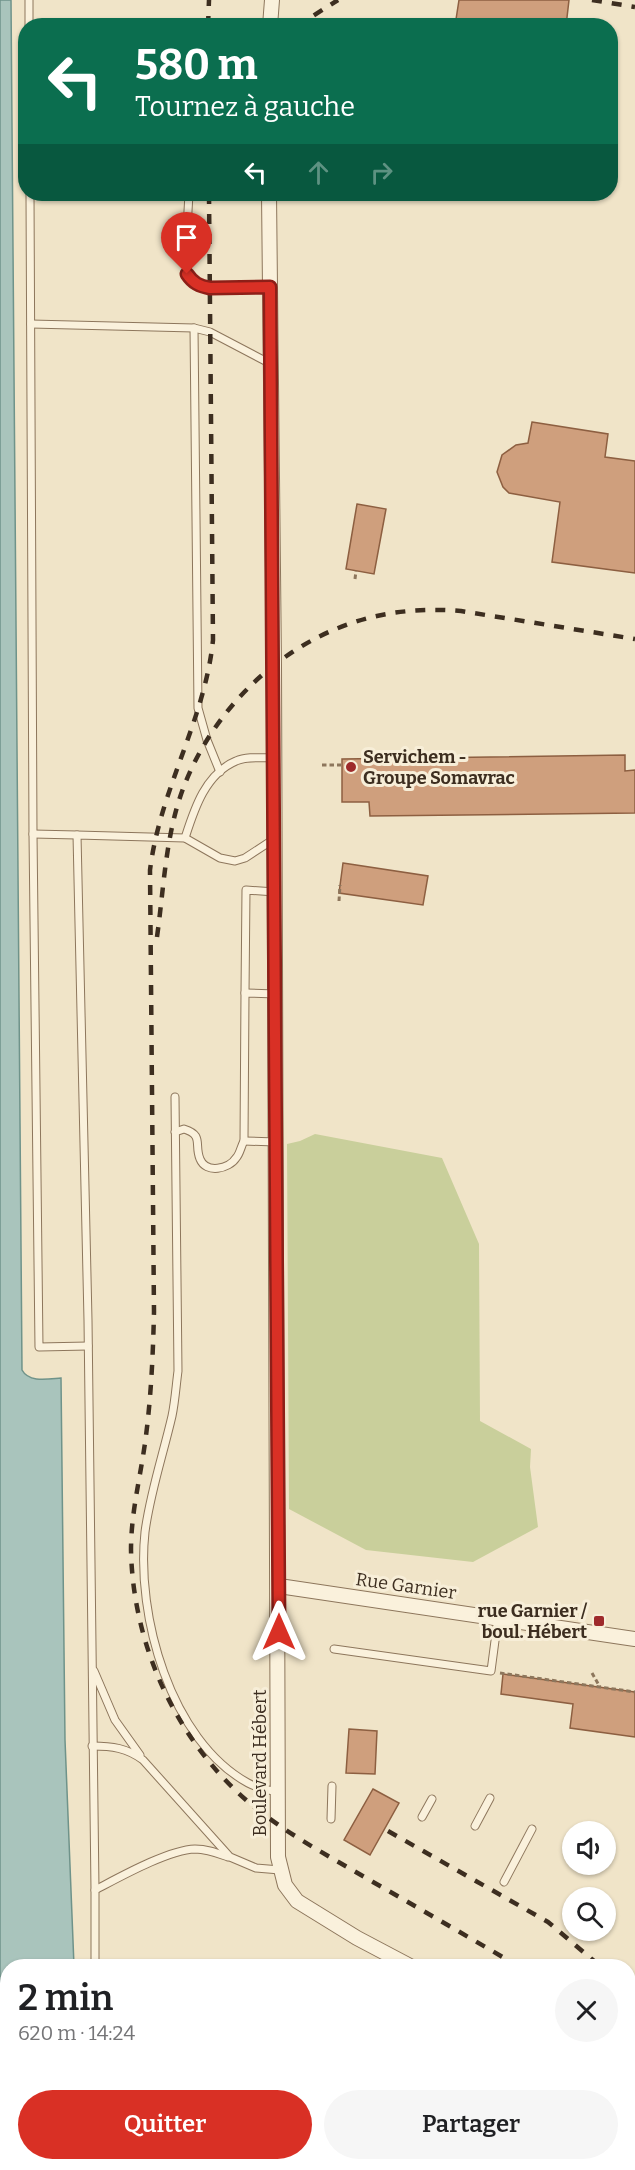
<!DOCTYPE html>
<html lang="fr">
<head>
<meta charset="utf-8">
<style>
  body { margin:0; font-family:Bitter,serif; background:#f6f6f6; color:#202124; height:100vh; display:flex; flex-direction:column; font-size:22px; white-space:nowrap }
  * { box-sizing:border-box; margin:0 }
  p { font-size:20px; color:#757577 }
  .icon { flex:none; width:33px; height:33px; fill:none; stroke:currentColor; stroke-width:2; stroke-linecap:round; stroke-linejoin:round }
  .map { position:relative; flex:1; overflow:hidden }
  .panel { position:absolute; left:0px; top:1959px; width:636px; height:212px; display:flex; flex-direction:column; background:#fff; border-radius:24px 24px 0 0; box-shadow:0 2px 4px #0004 }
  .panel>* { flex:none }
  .hud { position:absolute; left:18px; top:18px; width:600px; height:183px; border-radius:24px; box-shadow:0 2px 4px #0004; background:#0b6e4f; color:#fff; overflow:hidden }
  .controls { position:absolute; left:562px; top:1821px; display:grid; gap:12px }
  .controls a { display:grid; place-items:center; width:54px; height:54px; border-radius:50%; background:#fff; box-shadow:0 2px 4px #0004; font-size:30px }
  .pin { position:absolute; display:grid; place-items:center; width:51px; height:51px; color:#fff; margin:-62px -26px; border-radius:50% 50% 50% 0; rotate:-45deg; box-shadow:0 0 6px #0007 }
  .pin .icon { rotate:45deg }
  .me { position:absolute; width:66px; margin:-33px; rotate:0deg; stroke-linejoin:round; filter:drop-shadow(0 0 4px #0008) }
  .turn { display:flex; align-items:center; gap:21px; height:126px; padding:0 18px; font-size:27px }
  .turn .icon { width:78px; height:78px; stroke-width:2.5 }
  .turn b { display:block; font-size:42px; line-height:51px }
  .lanes { display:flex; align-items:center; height:57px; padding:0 18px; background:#0003; justify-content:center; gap:30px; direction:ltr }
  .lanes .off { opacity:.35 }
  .round { display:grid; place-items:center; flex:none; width:63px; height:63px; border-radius:32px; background:#f6f6f6 }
  .headline { display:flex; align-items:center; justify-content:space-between; height:102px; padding:0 18px }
  h1 { font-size:36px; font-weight:600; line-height:45px }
  .primary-button { display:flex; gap:12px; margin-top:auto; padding:12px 18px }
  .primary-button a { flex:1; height:69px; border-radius:36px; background:#d93025; color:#fff; font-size:24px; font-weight:600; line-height:69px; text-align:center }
  .primary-button a+a { background:#f6f6f6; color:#202124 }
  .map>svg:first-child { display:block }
</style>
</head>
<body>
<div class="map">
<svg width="635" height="2170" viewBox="0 0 635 2170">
  <rect width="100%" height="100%" fill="#f0e4c8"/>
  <g fill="#c9cf9b">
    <polygon points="315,1134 442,1158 479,1244 480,1421 531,1449 530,1467 538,1527 473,1562 366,1550 289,1509 287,1144 300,1141"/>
    <polygon points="629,2106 635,2110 635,2170 493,2170 493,2163 628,2163"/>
  </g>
  <path fill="#a9c4bc" stroke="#6f938a" stroke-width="1.5" d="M0,0H11L22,1370C29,1383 48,1379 61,1378L65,1740L74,1966H8V2163H81L82,2170H0Z"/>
  <g fill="#cf9f7d" stroke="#8d5f41" stroke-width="1.5">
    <polygon points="459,0 569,0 566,26 455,26"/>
    <polygon points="532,422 608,434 605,457 635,461 635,573 552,562 560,502 509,493 503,487 497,472 502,455 516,445 528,443"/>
    <polygon points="357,504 386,509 374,574 346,569"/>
    <polygon points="625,755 625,771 635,770 635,813 370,816 369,802 342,802 342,759"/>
    <polygon points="343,863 428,876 423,905 339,893"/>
    <polygon points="503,1674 635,1692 635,1737 570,1728 573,1704 501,1694"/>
    <polygon points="349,1729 377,1731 375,1774 346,1773"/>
    <polygon points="373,1789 399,1803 370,1855 344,1840"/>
  </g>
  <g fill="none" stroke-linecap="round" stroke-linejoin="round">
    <defs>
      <g id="service">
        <polyline points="29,0 29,26"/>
        <polyline points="30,194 33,834 39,1347 88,1346"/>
        <path d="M189,194L185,262C188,278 194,285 210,288L270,287"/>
        <polyline points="31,324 194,328 210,332 271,364"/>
        <polyline points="194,328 198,708 207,740 220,772"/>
        <polyline points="33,834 77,835"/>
        <path d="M185,838C194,810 205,774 236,761C247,756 262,758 274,758"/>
        <polyline points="245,993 246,890 275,892"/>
        <path d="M175,1097L178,1371C176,1386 175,1402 172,1416C163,1455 150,1493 145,1532C136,1615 170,1740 248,1783C257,1788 268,1790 278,1792"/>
        <path d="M175,1132L184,1129C204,1135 194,1145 200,1159C206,1174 229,1169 236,1158C240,1154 241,1146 244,1141L245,993L276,994"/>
        <polyline points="244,1141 276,1142"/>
        <polyline points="334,1649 491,1671 498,1618"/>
        <polyline points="94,1671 115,1720 140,1755"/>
        <path d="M92,1746C112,1746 127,1748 143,1760L230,1857L256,1868L280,1870"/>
        <polyline points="422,1817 432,1799"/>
        <polyline points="331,1819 332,1786"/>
        <polyline points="475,1826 490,1798"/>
        <polyline points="504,1882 532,1829"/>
        <polyline points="95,1890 88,1320 77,835 185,838 220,858 235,861 245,858 274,839"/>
        <path d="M95,1966V1890C120,1877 168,1850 195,1849C207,1849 217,1853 228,1857"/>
        <polyline points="104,2163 104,2170"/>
      </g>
      <g id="minor">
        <polyline points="270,26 272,0"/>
        <polyline points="269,194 274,665 278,1857 285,1885 297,1901 357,1938 410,1966"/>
        <polyline points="279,1586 635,1639"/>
        <polyline points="628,2091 635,2095"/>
      </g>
    </defs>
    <use href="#service" stroke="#8d765c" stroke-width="9"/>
    <use href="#minor" stroke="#8d765c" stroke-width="16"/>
    <g stroke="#8d765c" stroke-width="3" stroke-dasharray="4.5 3" stroke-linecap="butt">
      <polyline points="355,579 356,571"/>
      <polyline points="322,765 341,765"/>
      <polyline points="339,901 340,885"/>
      <polyline points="500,1673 635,1692"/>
      <polyline points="592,1673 600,1687"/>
    </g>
    <use href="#service" stroke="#faf1dc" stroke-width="7"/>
    <use href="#minor" stroke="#faf1dc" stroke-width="14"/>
    <g stroke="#3d2e20" stroke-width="4.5" stroke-dasharray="10 10" stroke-linecap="butt">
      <polyline points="592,0 635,7"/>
      <polyline points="208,26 209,0"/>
      <polyline points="297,26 338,0"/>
      <path d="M209,194L213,640C205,720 160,789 150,870L154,1312C153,1355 151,1400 145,1443C140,1479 131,1513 131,1550C133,1650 180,1748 258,1810C294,1838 334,1859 373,1882C422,1910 470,1938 518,1966"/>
      <path d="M157,937C163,894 165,849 177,807C201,724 268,652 349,624C385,611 423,608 461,611L635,639"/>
      <polyline points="388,1831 548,1922 600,1966"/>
      <polyline points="628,1993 635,2000"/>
      <polyline points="628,2031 635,2035"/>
    </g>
  </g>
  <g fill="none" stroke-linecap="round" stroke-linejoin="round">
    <defs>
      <path id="route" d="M187,274C193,283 199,286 210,288L270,287L279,1632"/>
    </defs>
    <use href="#route" stroke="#8d1f18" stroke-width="15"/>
    <use href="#route" stroke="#d93025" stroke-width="10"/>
  </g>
  <g fill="#9e2a2b" stroke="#f7eed8" stroke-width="2">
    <circle cx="351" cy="767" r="6"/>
    <rect x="593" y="1615" width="12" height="12" rx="3"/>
  </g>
  <g text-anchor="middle" stroke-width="6" stroke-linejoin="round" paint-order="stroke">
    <g font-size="18" font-weight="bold" fill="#3d2e20" stroke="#f7eed8" text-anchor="start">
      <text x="363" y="763">Servichem -<tspan x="363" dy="21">Groupe Somavrac</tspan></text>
      <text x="587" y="1617" text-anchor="end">rue Garnier /<tspan x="587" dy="21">boul. Hébert</tspan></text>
    </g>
    <g font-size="18" fill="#3d2e20" stroke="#f7eed8">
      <text transform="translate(406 1586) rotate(8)" y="6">Rue Garnier</text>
      <text transform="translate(260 1763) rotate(-90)" y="6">Boulevard Hébert</text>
    </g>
  </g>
</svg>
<div class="controls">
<a><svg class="icon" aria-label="sound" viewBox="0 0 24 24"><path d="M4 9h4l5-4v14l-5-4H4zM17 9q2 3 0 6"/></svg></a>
<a><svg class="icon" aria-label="search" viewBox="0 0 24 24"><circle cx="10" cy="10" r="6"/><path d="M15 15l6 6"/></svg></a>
</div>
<div class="pin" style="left:187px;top:274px;background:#d93025"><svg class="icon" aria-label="arrive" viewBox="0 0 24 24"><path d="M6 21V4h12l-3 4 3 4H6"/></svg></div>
<svg class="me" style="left:279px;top:1632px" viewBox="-20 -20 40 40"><path d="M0-17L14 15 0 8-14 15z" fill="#d93025" stroke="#fff" stroke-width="4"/></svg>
<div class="hud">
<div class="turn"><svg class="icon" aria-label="left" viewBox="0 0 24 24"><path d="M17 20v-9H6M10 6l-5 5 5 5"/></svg><div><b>580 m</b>Tournez à gauche</div></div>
<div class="lanes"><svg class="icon" aria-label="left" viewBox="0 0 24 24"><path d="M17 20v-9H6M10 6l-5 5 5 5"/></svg><svg class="icon off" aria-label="ahead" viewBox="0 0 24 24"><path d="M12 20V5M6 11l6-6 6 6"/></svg><svg class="icon off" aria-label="right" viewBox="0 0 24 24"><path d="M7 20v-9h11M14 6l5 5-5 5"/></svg></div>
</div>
<section class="panel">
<div class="headline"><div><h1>2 min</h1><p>620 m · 14:24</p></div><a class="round"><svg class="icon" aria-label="close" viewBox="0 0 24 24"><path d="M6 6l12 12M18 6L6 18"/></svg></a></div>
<div class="primary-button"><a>Quitter</a><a>Partager</a></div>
</section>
</div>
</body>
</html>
